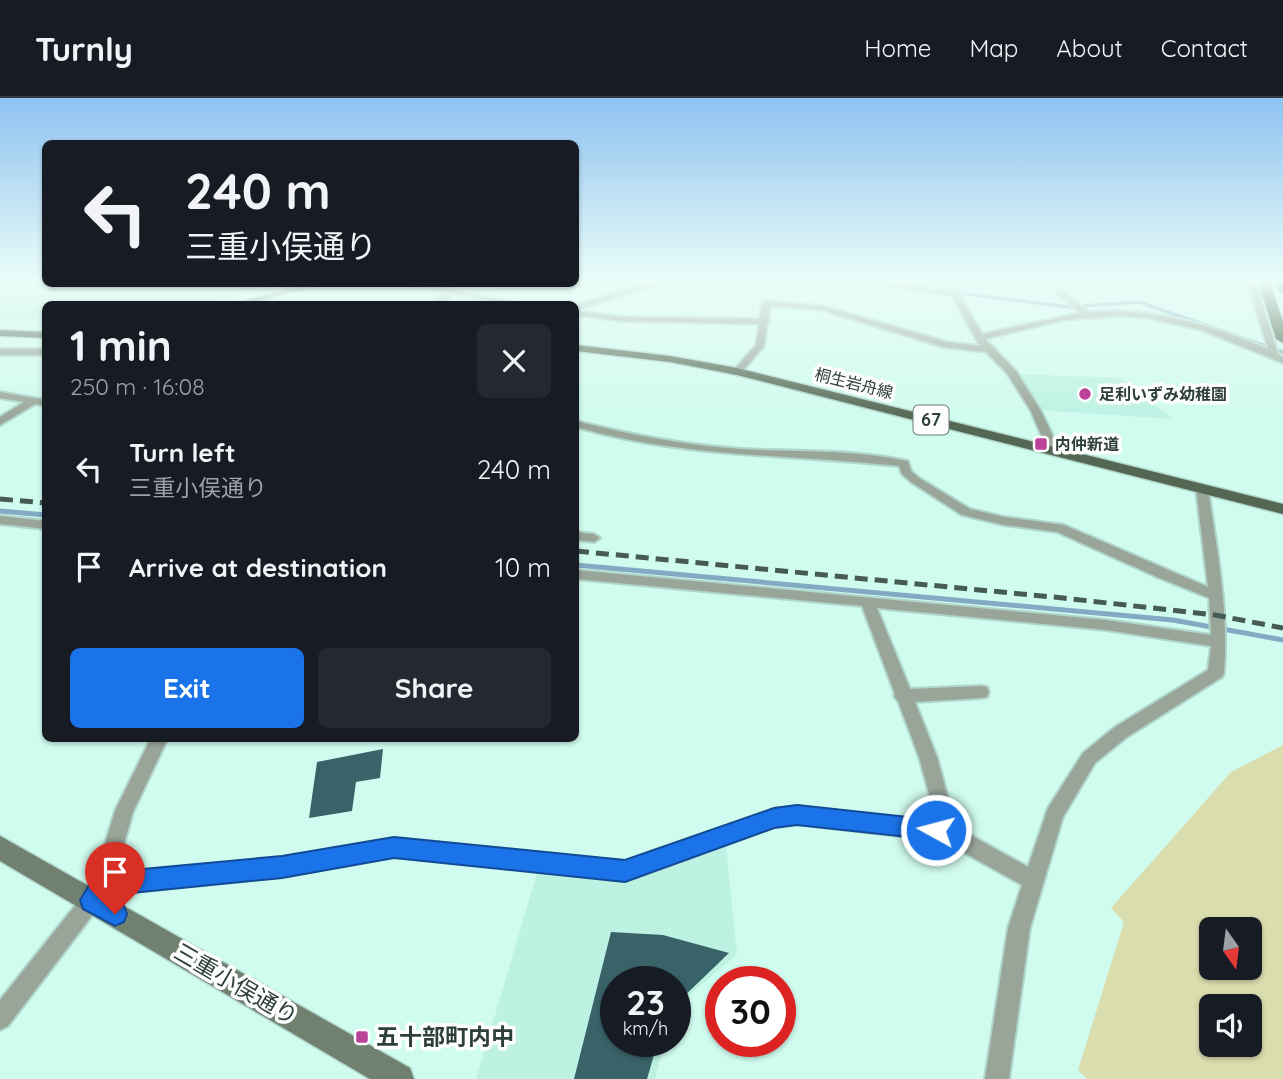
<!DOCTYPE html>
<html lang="en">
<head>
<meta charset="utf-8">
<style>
  body { margin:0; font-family:Quicksand,"Noto Sans JP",sans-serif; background:#242831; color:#f1f3f6; height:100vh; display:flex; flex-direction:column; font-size:26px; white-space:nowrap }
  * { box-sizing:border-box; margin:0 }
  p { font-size:23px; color:#9ea1a6 }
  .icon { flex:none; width:38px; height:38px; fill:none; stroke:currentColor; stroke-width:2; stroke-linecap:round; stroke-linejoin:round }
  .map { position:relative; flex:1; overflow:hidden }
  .drawer { position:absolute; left:42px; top:203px; width:537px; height:441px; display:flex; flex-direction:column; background:#171b24; border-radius:10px; box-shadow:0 2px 5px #0004 }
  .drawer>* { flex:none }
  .hud { position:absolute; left:42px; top:42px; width:537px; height:147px; border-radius:10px; box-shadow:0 2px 5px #0004; background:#171b24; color:#f1f3f6; overflow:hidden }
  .needle { width:46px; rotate:166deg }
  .fabs { position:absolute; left:1199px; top:819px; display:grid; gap:14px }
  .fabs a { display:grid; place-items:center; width:63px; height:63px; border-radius:10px; background:#171b24; box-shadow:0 2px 5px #0004; font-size:35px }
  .speed { position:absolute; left:600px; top:868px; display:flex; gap:14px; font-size:35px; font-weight:700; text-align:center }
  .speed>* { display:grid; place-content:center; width:91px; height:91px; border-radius:50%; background:#171b24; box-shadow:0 2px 5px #0004; line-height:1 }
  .speed small { font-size:18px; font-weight:400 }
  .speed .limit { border:10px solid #d22; background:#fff; color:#111 }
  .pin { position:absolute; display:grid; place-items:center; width:60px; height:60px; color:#fff; margin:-72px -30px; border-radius:50% 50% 50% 0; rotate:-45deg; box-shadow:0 0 7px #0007 }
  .pin .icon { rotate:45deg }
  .me { position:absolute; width:77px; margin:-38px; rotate:277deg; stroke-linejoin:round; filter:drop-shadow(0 0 5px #0008) }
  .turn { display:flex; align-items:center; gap:24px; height:147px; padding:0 28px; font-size:32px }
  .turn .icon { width:91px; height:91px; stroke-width:2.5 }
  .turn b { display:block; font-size:49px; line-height:60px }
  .round { display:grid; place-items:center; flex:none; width:74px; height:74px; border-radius:10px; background:#242831 }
  .overview { display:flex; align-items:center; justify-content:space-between; height:119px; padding:0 28px }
  h1 { font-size:42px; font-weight:700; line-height:52px }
  .button { display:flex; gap:14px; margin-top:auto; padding:14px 28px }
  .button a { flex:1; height:80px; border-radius:10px; background:#1a73e8; color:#fff; font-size:28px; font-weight:700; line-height:80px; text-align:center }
  .button a+a { background:#242831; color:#f1f3f6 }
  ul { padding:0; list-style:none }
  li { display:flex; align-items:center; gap:21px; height:98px; padding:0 28px }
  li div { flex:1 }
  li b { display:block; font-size:26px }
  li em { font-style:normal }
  header { display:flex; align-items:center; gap:42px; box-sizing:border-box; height:98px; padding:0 35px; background:#171b24; border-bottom:2px solid #363941 }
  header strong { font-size:33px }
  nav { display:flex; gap:38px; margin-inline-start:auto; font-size:24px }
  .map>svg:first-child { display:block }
</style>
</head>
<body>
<header>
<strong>Turnly</strong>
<nav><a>Home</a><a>Map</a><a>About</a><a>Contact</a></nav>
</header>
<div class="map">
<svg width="1283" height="981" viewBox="0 0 1283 981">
  <rect width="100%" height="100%" fill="#d0fbef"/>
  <g fill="#bdf2e3">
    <polygon points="0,183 46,186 274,186 247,197 207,206 46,206 45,224 0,223"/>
    <polygon points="1017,276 1120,280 1173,321 1040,312"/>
    <polygon points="726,747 737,856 676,908 676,884 616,884 616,943 665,943 655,981 476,981 538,772 607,782 627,780"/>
  </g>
  <path fill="#daddad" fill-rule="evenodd" d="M1283,647V981H1087L1078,972L1124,824L1111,810L1231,674ZM1211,831H1250V870H1211ZM1211,908H1250V947H1211Z"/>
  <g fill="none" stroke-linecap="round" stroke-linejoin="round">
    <g stroke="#83aac3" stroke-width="3.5">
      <polyline points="1255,183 1283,192"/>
      <polyline points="958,195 1070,209 1139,204 1283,254"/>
    </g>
    <g stroke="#83aac3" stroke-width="5">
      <polyline points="0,413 46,417"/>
      <polyline points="576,467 1173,522 1283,542"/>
    </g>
  </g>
  <g fill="#3a6369">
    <polygon points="383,651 380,680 356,684 352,713 309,720 317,664"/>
    <polygon points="611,834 663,837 729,855 676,906 676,884 616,884 616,943 658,943 647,981 574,981"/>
  </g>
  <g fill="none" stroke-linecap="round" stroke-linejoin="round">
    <defs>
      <g id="street">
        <polygon points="664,183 684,183 639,192 576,212 576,207 635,188"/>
        <path d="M861,183H883L958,194L982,236L1080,215L1057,195L1056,193L1060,191L1089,214C1149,209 1213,226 1268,251L1247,183H1255L1278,256L1283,259V265L1201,232L1148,220L1120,218L1064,222L985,241L1016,273L1041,313L1060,353L1054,356L1048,353L1031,313L1007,275L986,254L943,249L822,212L770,208L768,222L770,224L767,226L764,248L740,276L737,277L732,274L756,247L759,226L623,223L576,217V213L623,219L760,221L762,205L766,203L823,208L947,244L980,248L952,198Z"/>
        <polygon points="411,186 424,186 522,206 508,206 455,196 440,206 431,206 447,195"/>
        <rect x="0" y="251" width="46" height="6"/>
        <polygon points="0,294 46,302 46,308 35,306 0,327 0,319 24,304 0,300"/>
        <path d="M576,323C631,337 684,347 741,351C796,354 854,351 908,363L911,373L919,380L970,411L1004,419L1064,427L1208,489L1196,391L1202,387L1208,391C1217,452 1229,513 1224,575L1222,579L1127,639L1095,665L1063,719L1030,830L1009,981H985L1008,830L1022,787L943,743L797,726L774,729L625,783L394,758L282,779L121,795L107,798L8,928L0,932V902L93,785L115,713L151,640H168L133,714L115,777L282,759L394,740L625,763L774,711L797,708L937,724L919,659L898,603L894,598L895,596L862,508L576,481V472L1106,522L1211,537L1209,500L1157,479L1057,434L1004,427L962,417L911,384L902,376L899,368C789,356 683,360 576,329ZM877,510L1106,532L1211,548L1208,572L1115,629L1083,655L1048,710L1028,769L956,729L937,659L915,604L981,600L987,599L989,594L987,589L981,588L910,591Z"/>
        <polygon points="0,418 46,423 46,431 0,426"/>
        <polygon points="576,434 594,436 600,440 594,444 576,442"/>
      </g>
      <g id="secondary">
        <polygon points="308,186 322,186 247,206 232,206"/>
        <polygon points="0,738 410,970 414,981 370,981 0,763"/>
      </g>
      <g id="primary">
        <polygon points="0,232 46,234 46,240 0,238"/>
        <polygon points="576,247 670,258 737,270 1283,406 1283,416 737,277 670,264 576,253"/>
      </g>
      <g id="highway">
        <polygon points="1258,183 1269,183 1283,223 1283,245 1276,241"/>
        <polygon points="1274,183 1283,183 1283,195 1279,194"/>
      </g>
    </defs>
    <use href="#street" stroke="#b0d5cb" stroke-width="4"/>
    <use href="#secondary" stroke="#b0d5cb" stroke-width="3"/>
    <use href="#primary" stroke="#b0d5cb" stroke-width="3"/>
    <use href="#highway" stroke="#b0d5cb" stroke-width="3"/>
    <use href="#street" fill="#9aa599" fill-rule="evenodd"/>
    <use href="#secondary" fill="#718170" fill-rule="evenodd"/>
    <use href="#primary" fill="#546753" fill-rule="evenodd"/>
    <use href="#highway" fill="#3b513a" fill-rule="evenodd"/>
    <g stroke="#465b55" stroke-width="5" stroke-dasharray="13 7" stroke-linecap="butt">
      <polyline points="0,401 46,405"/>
      <polyline points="576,453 1063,500 1215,517 1283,530"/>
    </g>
  </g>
  <linearGradient id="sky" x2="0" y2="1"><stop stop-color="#8ec2f1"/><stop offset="0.57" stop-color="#eafdf8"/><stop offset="1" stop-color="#eafdf8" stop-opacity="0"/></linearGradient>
  <rect width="1283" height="321" fill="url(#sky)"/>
  <polygon fill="#1a73e8" stroke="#114b97" stroke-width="2" points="797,707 936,722 944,725 947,732 944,739 936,742 797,727 774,730 625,784 394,760 282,780 121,796 109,799 124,808 127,816 124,824 115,828 83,811 80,802 92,782 121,773 282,758 394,739 625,762 774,710"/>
  <g fill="#ba4399" stroke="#fdfdfd" stroke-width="2.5">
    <circle cx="1085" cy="296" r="7"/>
    <rect x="1034" y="339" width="14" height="14" rx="3.5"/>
    <rect x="355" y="932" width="14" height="14" rx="3.5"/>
  </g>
  <g text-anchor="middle" stroke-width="7" stroke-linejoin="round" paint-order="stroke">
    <g font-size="16" fill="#2e3f3a" stroke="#fdfdfd">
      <text transform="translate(854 285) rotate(14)" y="6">桐生岩舟線</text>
    </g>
    <g font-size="16" font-weight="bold" fill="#2e3f3a" stroke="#fdfdfd" text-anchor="start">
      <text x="1099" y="302">足利いずみ幼稚園</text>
      <text x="1055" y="352">内仲新道</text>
    </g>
    <rect fill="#fdfdfd" stroke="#6c7874" stroke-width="2" x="913.5" y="307.5" width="35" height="29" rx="5"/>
    <g font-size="18" font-weight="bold" fill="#2e3f3a">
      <text x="931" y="328">67</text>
    </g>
    <g font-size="23" fill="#2e3f3a" stroke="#fdfdfd">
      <text transform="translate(236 886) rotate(30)" y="8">三重小俣通り</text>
    </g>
    <g font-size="23" font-weight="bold" fill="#2e3f3a" stroke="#fdfdfd" text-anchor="start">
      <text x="376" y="947">五十部町内中</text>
    </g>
  </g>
</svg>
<div class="fabs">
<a><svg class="needle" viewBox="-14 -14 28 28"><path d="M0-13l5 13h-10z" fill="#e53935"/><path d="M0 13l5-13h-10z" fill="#9ea1a6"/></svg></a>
<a><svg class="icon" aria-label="sound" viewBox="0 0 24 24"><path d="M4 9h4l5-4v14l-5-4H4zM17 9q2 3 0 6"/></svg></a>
</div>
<div class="speed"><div>23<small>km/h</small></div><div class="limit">30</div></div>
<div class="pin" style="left:115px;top:816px;background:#d93025"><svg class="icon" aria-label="arrive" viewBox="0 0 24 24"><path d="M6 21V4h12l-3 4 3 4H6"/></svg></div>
<svg class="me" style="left:936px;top:732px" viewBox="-20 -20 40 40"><circle r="17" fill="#1a73e8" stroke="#fff" stroke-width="3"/><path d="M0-11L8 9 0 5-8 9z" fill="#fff"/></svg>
<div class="hud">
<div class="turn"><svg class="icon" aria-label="left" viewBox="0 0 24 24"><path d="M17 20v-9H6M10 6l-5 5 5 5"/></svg><div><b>240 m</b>三重小俣通り</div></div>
</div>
<section class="drawer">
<div class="overview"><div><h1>1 min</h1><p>250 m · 16:08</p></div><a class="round"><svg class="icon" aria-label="close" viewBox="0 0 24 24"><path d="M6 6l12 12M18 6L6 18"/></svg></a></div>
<ul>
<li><svg class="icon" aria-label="left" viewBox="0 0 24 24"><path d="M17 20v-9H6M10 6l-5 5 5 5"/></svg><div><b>Turn left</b><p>三重小俣通り</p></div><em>240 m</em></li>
<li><svg class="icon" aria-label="arrive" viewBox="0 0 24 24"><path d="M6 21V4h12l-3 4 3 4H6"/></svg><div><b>Arrive at destination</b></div><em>10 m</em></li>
</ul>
<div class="button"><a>Exit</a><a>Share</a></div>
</section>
</div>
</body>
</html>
